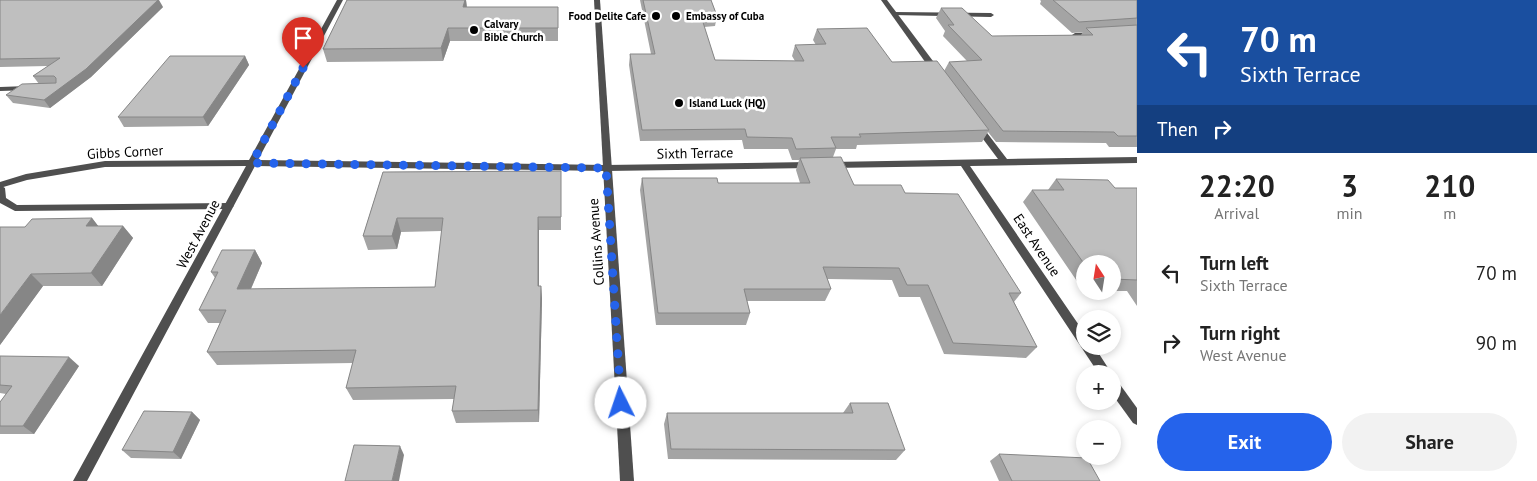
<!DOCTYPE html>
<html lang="en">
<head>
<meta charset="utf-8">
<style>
  body { margin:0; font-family:"PT Sans",sans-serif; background:#f2f2f2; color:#222; height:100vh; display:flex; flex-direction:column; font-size:19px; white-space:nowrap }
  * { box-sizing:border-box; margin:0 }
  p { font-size:16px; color:#767676 }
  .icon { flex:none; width:28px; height:28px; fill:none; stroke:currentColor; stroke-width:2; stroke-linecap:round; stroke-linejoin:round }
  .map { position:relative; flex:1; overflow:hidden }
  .drawer { display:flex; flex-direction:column; background:#fff; width:400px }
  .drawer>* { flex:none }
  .top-card { background:#1a4fa0; color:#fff; overflow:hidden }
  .needle { width:32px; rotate:348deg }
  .fabs { position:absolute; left:1076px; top:255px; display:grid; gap:10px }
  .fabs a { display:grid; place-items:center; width:45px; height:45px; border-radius:50%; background:#fff; box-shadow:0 2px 8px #0003; font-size:25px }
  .pin { position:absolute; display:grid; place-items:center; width:42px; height:42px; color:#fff; margin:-51px -21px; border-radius:50% 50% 50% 0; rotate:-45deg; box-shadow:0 0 5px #0007 }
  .pin .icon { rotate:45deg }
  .me { position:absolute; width:55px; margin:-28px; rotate:356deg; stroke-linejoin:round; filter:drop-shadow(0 0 4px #0008) }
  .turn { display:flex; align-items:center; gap:18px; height:105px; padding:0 20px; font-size:22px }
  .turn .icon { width:65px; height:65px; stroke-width:2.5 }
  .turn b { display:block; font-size:35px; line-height:42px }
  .then { display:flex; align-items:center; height:48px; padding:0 20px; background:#0003; gap:10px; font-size:19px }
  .eta { display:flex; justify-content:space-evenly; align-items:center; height:85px; text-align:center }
  .eta b { font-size:30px; font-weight:700; line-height:35px }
  .cta { display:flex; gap:10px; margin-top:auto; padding:10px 20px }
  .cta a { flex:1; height:58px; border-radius:30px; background:#2563eb; color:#fff; font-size:20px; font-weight:700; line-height:58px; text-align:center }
  .cta a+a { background:#f2f2f2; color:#222 }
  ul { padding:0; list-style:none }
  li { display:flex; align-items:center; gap:15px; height:70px; padding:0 20px }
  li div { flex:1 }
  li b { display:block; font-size:19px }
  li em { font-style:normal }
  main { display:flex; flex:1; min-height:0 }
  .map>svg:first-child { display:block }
</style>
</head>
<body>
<main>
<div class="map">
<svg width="1137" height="481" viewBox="0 0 1137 481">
  <rect width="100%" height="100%" fill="#fff"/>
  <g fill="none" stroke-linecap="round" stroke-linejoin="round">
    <g fill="#4f4f4f" fill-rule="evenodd">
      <polygon points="895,12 991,13 994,15 991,17 893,15 893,13"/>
      <polygon points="0,185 5,188 6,198 17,205 229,203 234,206 229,209 15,211 0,203"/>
    </g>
    <g fill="#4f4f4f" fill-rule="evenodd">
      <polygon points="337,0 343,0 258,160 606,165 809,162 813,165 809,168 606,171 255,166 87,481 73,481 246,166 105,167 27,180 0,188 0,182 26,174 105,161 249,160"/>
      <polygon points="881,0 887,0 939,69 939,73 933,73"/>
      <polygon points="1094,32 1097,34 1096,35 1075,37 1072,35 1075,33"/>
      <polygon points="28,86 31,86 31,90 0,91 0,87"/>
      <polygon points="978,124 981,125 1007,159 1137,157 1137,163 970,166 1085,334 1085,346 1094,346 1112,374 1099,374 961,166 831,168 827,165 831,162 998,159 974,127"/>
      <polygon points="1112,378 1116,379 1137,408 1137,425 1133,423 1112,394"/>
    </g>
    <polygon fill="#4f4f4f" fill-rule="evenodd" points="594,0 600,0 634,481 620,481"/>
  </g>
  <g fill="#a4a4a4">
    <polygon points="0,0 163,7 91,77 50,108 13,103 6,95 39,84 33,76 48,66 0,67"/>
    <polygon points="347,0 466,0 467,7 558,7 558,41 450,41 443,61 327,62 323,49"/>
    <polygon points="640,0 711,0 717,16 715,26 704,27 715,60 795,61 792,56 795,45 816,45 813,40 817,29 892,62 944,71 949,62 967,61 943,36 945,31 936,18 941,8 992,36 1081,35 1083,32 1072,33 1040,4 1041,1 1040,0 1137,0 1137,147 1109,147 1106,143 996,142 988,132 982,142 857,145 856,149 836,149 833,157 854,185 905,193 1021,293 1014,302 1037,347 1026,358 944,354 920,297 899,297 892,280 827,279 831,289 825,301 747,301 750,313 746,325 656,325 640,190 642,178 718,183 800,183 796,170 799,160 792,160 788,149 744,149 742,140 640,141 629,65 630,54 651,54"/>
    <polygon points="245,56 249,65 208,126 124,127 118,117"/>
    <polygon points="561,171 561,230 539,230 539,286 541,286 542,299 539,422 456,423 452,411 454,399 353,400 346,388 353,363 217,365 207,352 220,323 208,323 199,310 215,278 211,272 255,250 262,263 251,289 435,287 442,231 401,232 397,249 368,250 363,236 383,172"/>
    <polygon points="1056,179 1115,188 1137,188 1137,306 1127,291 1112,291 1112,264 1085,264 1085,290 1083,290 1023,202 1032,190 1048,190"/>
    <polygon points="92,218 98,226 123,226 133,238 102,286 43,286 0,345 25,227"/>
    <polygon points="0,356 79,366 34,434 0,434 0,402 6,394 0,393"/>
    <polygon points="850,403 905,450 896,460 668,459 664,424 667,413 843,413"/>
    <polygon points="192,412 200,420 181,459 131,458 122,450"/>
    <polygon points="999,454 1100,481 999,481 990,461"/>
  </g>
  <g fill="#868686">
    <polygon points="158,0 159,0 163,7 91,77 50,108 44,100"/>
    <polygon points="465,0 466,0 467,11 463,7"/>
    <polygon points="448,28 450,41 443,61 441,48"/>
    <polygon points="245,56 249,65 208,126 203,117"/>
    <polygon points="538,217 539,230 539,299 538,286"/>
    <polygon points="92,218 102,231 86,226"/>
    <polygon points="397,218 401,232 397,249 392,236"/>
    <polygon points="123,226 133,238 102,286 91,273"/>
    <polygon points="255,250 262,263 245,302 237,289"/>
    <polygon points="31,274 43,286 0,345 0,315"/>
    <polygon points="541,286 542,299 539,422 538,410"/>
    <polygon points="69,357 79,366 34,434 23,426"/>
    <polygon points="192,412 200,420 181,459 173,452"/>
    <polygon points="400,446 404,455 399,481 392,481"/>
  </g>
  <g fill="#bfbfbf" stroke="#868686">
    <polygon points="0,0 158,0 86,69 44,100 6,95 22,84 56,83 56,78 54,76 33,76 60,58 0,59"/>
    <polygon points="347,0 465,0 463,7 558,7 558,28 448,28 441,48 323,49"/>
    <polygon points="643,0 711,0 717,16 701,16 715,60 804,61 795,45 826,44 817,29 867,28 892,62 937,61 989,130 859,134 861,137 831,137 836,148 796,149 792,138 747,137 745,129 642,130 630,54 655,54"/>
    <polygon points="1053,0 1137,0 1137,18 1079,22"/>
    <polygon points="941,8 962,8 992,36 1093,35 1086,28 1137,25 1137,136 1118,136 1114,132 1003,131 949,62 982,60 948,25 954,25"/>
    <polygon points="170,56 245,56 203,117 118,117"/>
    <polygon points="841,157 854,185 901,185 905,193 958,194 1021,293 1009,293 1037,347 953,343 928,285 907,285 899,268 823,267 831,289 744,289 750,313 658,313 642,178 717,178 718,183 810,183 800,158"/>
    <polygon points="561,171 561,217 538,217 538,286 541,286 538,410 452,411 456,386 346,388 356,350 207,352 226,310 199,310 218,272 211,272 222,250 255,250 237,289 435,287 443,218 397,218 392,236 363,236 383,172"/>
    <polygon points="1056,179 1108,180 1115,188 1137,188 1137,280 1112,279 1112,264 1085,264 1085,265 1032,190 1064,190"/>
    <polygon points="92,218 86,226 123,226 91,273 31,274 0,315 0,227 25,227 32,219"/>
    <polygon points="0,356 69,357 23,426 0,426 0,402 12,386 0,385"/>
    <polygon points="850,403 888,403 905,450 671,449 667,413 853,413"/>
    <polygon points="144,411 192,412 173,452 122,450"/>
    <polygon points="354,445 400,446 392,481 345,481"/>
    <polygon points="999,454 1087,458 1100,481 1012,481"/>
  </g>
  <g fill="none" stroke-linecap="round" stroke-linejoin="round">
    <polyline stroke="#2563eb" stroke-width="9" stroke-dasharray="0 16.2" points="303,68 252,163 606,168 621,403"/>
  </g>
  <g fill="#000" stroke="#fff" stroke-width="2">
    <circle cx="656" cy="16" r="5"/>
    <circle cx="676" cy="16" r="5"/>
    <circle cx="474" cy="30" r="5"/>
    <circle cx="679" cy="103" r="5"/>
  </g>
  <g text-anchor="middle" stroke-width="5" stroke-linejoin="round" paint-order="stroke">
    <g font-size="11" font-weight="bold" fill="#000" stroke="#fff" text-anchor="start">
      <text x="646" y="20" text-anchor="end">Food Delite Cafe</text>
      <text x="686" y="20">Embassy of Cuba</text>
      <text x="484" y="28">Calvary<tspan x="484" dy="13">Bible Church</tspan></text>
      <text x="689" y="107">Island Luck (HQ)</text>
    </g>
    <g font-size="14" fill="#000" stroke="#fff">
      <text transform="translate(125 152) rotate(-3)" y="5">Gibbs Corner</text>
      <text transform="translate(695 153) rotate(-1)" y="5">Sixth Terrace</text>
      <text transform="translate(198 234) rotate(-62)" y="5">West Avenue</text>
      <text transform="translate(596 242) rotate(-94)" y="5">Collins Avenue</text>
      <text transform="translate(1037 245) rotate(56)" y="5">East Avenue</text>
    </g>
  </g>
</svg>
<div class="fabs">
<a><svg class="needle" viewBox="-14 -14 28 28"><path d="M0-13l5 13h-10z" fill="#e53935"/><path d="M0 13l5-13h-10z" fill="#767676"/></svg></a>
<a><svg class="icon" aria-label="layers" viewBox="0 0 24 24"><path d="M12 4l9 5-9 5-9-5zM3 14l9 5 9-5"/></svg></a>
<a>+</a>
<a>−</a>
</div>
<div class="pin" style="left:303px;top:68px;background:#d93025"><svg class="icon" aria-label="arrive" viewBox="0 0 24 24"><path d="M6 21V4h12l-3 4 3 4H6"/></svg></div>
<svg class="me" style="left:621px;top:403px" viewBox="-20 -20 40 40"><circle r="19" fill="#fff"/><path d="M0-13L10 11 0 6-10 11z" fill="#2563eb"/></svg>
</div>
<section class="drawer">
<div class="top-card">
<div class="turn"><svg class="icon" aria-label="left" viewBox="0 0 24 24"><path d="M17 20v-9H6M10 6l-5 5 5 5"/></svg><div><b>70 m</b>Sixth Terrace</div></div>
<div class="then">Then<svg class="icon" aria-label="right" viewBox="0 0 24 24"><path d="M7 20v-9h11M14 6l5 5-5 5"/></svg></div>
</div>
<div class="eta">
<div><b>22:20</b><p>Arrival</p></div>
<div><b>3</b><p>min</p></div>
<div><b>210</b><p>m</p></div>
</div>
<ul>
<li><svg class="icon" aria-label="left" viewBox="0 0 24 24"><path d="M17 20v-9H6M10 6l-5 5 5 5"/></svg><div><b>Turn left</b><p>Sixth Terrace</p></div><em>70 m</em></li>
<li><svg class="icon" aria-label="right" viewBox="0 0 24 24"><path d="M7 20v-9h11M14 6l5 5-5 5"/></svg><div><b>Turn right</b><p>West Avenue</p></div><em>90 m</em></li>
</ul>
<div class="cta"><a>Exit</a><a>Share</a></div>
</section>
</main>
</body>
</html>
